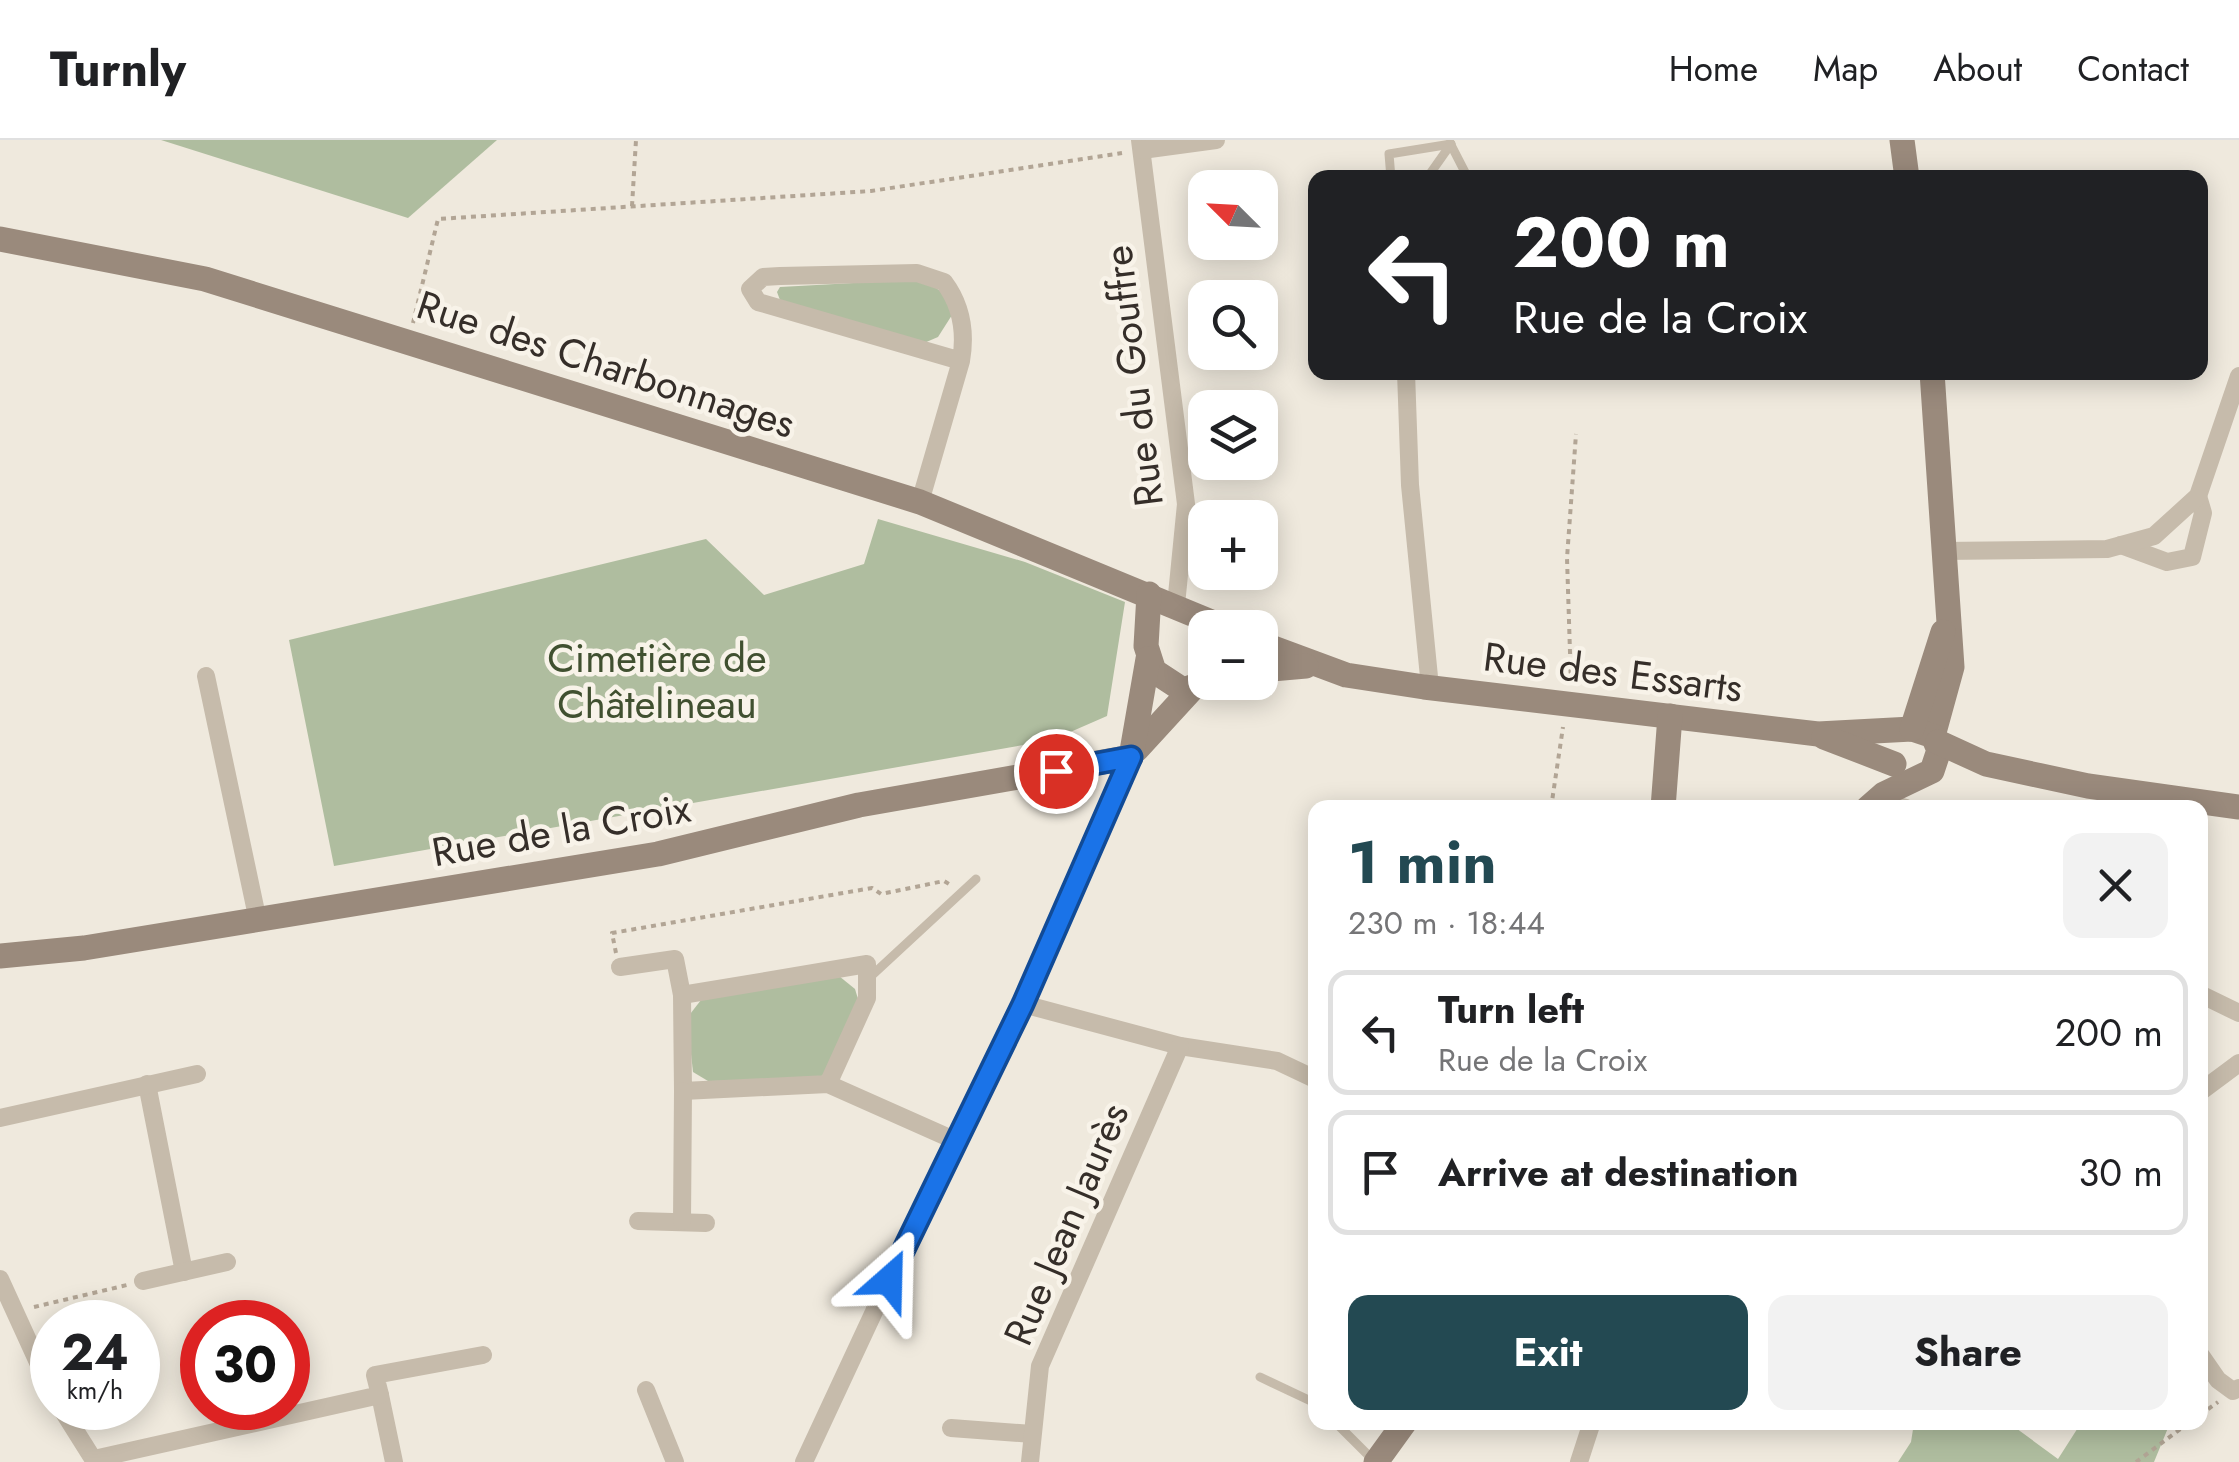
<!DOCTYPE html>
<html lang="en">
<head>
<meta charset="utf-8">
<style>
  body { margin:0; font-family:Jost,sans-serif; background:#f2f2f2; color:#202124; height:100vh; display:flex; flex-direction:column; font-size:38px; white-space:nowrap }
  * { box-sizing:border-box; margin:0 }
  p { font-size:32px; color:#757577 }
  .icon { flex:none; width:55px; height:55px; fill:none; stroke:currentColor; stroke-width:2; stroke-linecap:round; stroke-linejoin:round }
  .map { position:relative; flex:1; overflow:hidden }
  .sheet { position:absolute; left:1308px; top:660px; width:900px; height:630px; display:flex; flex-direction:column; background:#fff; border-radius:20px; box-shadow:0 5px 25px #0003 }
  .sheet>* { flex:none }
  .top-card { position:absolute; left:1308px; top:30px; width:900px; height:210px; border-radius:20px; box-shadow:0 5px 25px #0003; background:#202124; color:#fff; overflow:hidden }
  .needle { width:65px; rotate:294deg }
  .controls { position:absolute; left:1188px; top:30px; display:grid; gap:20px }
  .controls a { display:grid; place-items:center; width:90px; height:90px; border-radius:20px; background:#fff; box-shadow:0 5px 25px #0003; font-size:50px }
  .speed { position:absolute; left:30px; top:1160px; display:flex; gap:20px; font-size:50px; font-weight:700; text-align:center }
  .speed>* { display:grid; place-content:center; width:130px; height:130px; border-radius:50%; background:#fff; box-shadow:0 5px 25px #0003; line-height:1 }
  .speed small { font-size:25px; font-weight:400 }
  .speed .limit { border:15px solid #d22; background:#fff; color:#111 }
  .pin { position:absolute; display:grid; place-items:center; width:85px; height:85px; color:#fff; margin:-42px; border:5px solid #fff; border-radius:50%; box-shadow:0 2px 10px #0007 }
  .me { position:absolute; width:110px; margin:-55px; rotate:25deg; stroke-linejoin:round; filter:drop-shadow(0 0 8px #0008) }
  .turn { display:flex; align-items:center; gap:35px; height:210px; padding:0 40px; font-size:45px }
  .turn .icon { width:130px; height:130px; stroke-width:2.5 }
  .turn b { display:block; font-size:70px; line-height:85px }
  .round { display:grid; place-items:center; flex:none; width:105px; height:105px; border-radius:20px; background:#f2f2f2 }
  .headline { display:flex; align-items:center; justify-content:space-between; height:170px; padding:0 40px }
  h1 { font-size:60px; font-weight:700; line-height:75px; color:#234952 }
  .button { display:flex; gap:20px; margin-top:auto; padding:20px 40px }
  .button a { flex:1; height:115px; border-radius:20px; background:#234952; color:#fff; font-size:40px; font-weight:700; line-height:115px; text-align:center }
  .button a+a { background:#f2f2f2; color:#202124 }
  ul { padding:0; list-style:none }
  li { display:flex; align-items:center; gap:30px; height:125px; margin:0 20px 15px; padding:0 20px; border:5px solid #e0e0e0; border-radius:20px }
  li div { flex:1 }
  li b { display:block; font-size:38px }
  li em { font-style:normal }
  header { display:flex; align-items:center; gap:60px; box-sizing:border-box; height:140px; padding:0 50px; background:#fff; border-bottom:2px solid #e0e0e0 }
  header strong { font-size:48px }
  nav { display:flex; gap:55px; margin-inline-start:auto; font-size:35px }
  .map>svg:first-child { display:block }
</style>
</head>
<body>
<header>
<strong>Turnly</strong>
<nav><a>Home</a><a>Map</a><a>About</a><a>Contact</a></nav>
</header>
<div class="map">
<svg width="2239" height="1322" viewBox="0 0 2239 1322">
  <rect width="100%" height="100%" fill="#efe9dd"/>
  <g fill="#afbd9f">
    <polygon points="161,0 497,0 408,78"/>
    <path d="M908,140C936,145 944,147 952,175L938,197L924,203L780,160L777,152L780,147Z"/>
    <polygon points="878,379 1025,422 1125,462 1107,576 1052,600 334,726 289,500 706,399 764,455 864,424"/>
    <polygon points="839,836 855,849 858,859 825,933 817,940 708,941 693,932 687,878 701,860"/>
    <polygon points="1914,1283 2009,1283 2058,1319 2081,1283 2170,1283 2154,1322 1898,1322 1911,1302"/>
  </g>
  <g fill="none" stroke-linecap="round" stroke-linejoin="round">
    <g stroke="#b2a595" stroke-width="4" stroke-dasharray="5 5" stroke-linecap="butt">
      <polyline points="632,66 636,0"/>
      <polyline points="413,183 438,79 871,51 1122,13"/>
      <polyline points="1571,544 1567,418 1576,294"/>
      <polyline points="1551,668 1563,587"/>
      <polyline points="616,813 612,793 872,748 881,754 944,741 949,744"/>
      <polyline points="34,1167 127,1145"/>
      <polyline points="2200,1275 2218,1262"/>
      <polyline points="2136,1322 2190,1282"/>
    </g>
    <g stroke="#c6bbab" stroke-width="9">
      <polyline points="1450,3 1468,38"/>
      <polyline points="1391,38 1389,14 1451,4"/>
      <polyline points="1427,38 1451,4"/>
      <polyline points="868,839 976,739"/>
      <polyline points="1260,1237 1315,1263"/>
      <polyline points="1335,1282 1372,1319"/>
    </g>
    <g stroke="#c6bbab" stroke-width="18">
      <polyline points="1140,0 1186,364 1176,465"/>
      <polyline points="1142,10 1216,0"/>
      <polyline points="1406,232 1410,345 1430,547"/>
      <path d="M920,362L961,221C966,192 962,166 944,142L917,133L780,136L763,137L750,149L758,162L961,221"/>
      <polyline points="2121,405 2167,422 2192,417 2203,373 2198,356"/>
      <polyline points="1942,411 2107,409 2154,396 2198,356 2239,236"/>
      <polyline points="206,536 258,781"/>
      <polyline points="1875,660 1906,668"/>
      <polyline points="620,827 675,819 682,855"/>
      <polyline points="2200,854 2239,873"/>
      <polyline points="1023,864 1180,906 1277,921 1315,939"/>
      <polyline points="147,944 184,1132"/>
      <polyline points="828,944 867,858 867,824 682,855 683,951 828,944 954,1000"/>
      <polyline points="2200,952 2239,923"/>
      <polyline points="0,978 197,934"/>
      <polyline points="638,1081 706,1083"/>
      <polyline points="682,1081 683,951"/>
      <polyline points="0,1139 52,1253"/>
      <polyline points="143,1141 227,1122"/>
      <polyline points="2200,1214 2218,1240 2233,1251 2239,1248"/>
      <polyline points="646,1250 675,1322"/>
      <polyline points="380,1255 394,1322"/>
      <polyline points="61,1268 95,1322"/>
      <polyline points="951,1288 1032,1294"/>
      <polyline points="94,1319 380,1255 375,1235 483,1215"/>
      <polyline points="804,1322 954,1000 1023,864 1131,617"/>
      <polyline points="1030,1322 1040,1226 1180,906"/>
      <polyline points="1579,1322 1592,1282"/>
    </g>
    <g stroke="#9a8a7c" stroke-width="25">
      <polyline points="1902,0 1907,38"/>
      <polyline points="0,99 205,139 920,362 1226,488"/>
      <polyline points="1932,232 1952,527 1933,596"/>
      <polyline points="1149,454 1146,506 1154,531 1183,550 1206,542"/>
      <polyline points="1260,503 1346,535 1424,547 1818,594 1912,589 1933,596 1939,610 1932,631 1884,654 1868,668"/>
      <polyline points="1260,530 1306,526"/>
      <polyline points="1912,589 1943,492"/>
      <polyline points="1824,597 1894,624"/>
      <polyline points="1938,602 1986,624 2088,646 2239,667"/>
      <polyline points="1137,609 1192,549"/>
      <polyline points="1131,617 1148,519"/>
      <polyline points="1663,668 1670,576"/>
      <polyline points="0,816 84,808 658,714 859,665 1131,617"/>
      <polyline points="1376,1322 1405,1282"/>
    </g>
  </g>
  <g fill="none" stroke-linecap="round" stroke-linejoin="round">
    <defs>
      <polyline id="route" points="889,1140 1023,864 1131,617 1056,631"/>
    </defs>
    <use href="#route" stroke="#114b97" stroke-width="25"/>
    <use href="#route" stroke="#1a73e8" stroke-width="18"/>
  </g>
  <g text-anchor="middle" stroke-width="9" stroke-linejoin="round" paint-order="stroke">
    <g font-size="40" fill="#352e29" stroke="#f8f3e9">
      <text transform="translate(606 224) rotate(18)" y="14">Rue des Charbonnages</text>
      <text transform="translate(1133 236) rotate(-97)" y="14">Rue du Gouffre</text>
      <text transform="translate(1613 532) rotate(7)" y="14">Rue des Essarts</text>
      <text transform="translate(561 690) rotate(-10)" y="14">Rue de la Croix</text>
      <text transform="translate(1066 1084) rotate(-67)" y="14">Rue Jean Jaurès</text>
    </g>
    <g font-size="40" fill="#405030" stroke="#f8f3e9">
      <text x="657" y="532">Cimetière de<tspan x="657" dy="46">Châtelineau</tspan></text>
    </g>
  </g>
</svg>
<div class="controls">
<a><svg class="needle" viewBox="-14 -14 28 28"><path d="M0-13l5 13h-10z" fill="#e53935"/><path d="M0 13l5-13h-10z" fill="#757577"/></svg></a>
<a><svg class="icon" aria-label="search" viewBox="0 0 24 24"><circle cx="10" cy="10" r="6"/><path d="M15 15l6 6"/></svg></a>
<a><svg class="icon" aria-label="layers" viewBox="0 0 24 24"><path d="M12 4l9 5-9 5-9-5zM3 14l9 5 9-5"/></svg></a>
<a>+</a>
<a>−</a>
</div>
<div class="speed"><div>24<small>km/h</small></div><div class="limit">30</div></div>
<div class="pin" style="left:1056px;top:631px;background:#d93025"><svg class="icon" aria-label="arrive" viewBox="0 0 24 24"><path d="M6 21V4h12l-3 4 3 4H6"/></svg></div>
<svg class="me" style="left:889px;top:1140px" viewBox="-20 -20 40 40"><path d="M0-17L14 15 0 8-14 15z" fill="#1a73e8" stroke="#fff" stroke-width="4"/></svg>
<div class="top-card">
<div class="turn"><svg class="icon" aria-label="left" viewBox="0 0 24 24"><path d="M17 20v-9H6M10 6l-5 5 5 5"/></svg><div><b>200 m</b>Rue de la Croix</div></div>
</div>
<section class="sheet">
<div class="headline"><div><h1>1 min</h1><p>230 m · 18:44</p></div><a class="round"><svg class="icon" aria-label="close" viewBox="0 0 24 24"><path d="M6 6l12 12M18 6L6 18"/></svg></a></div>
<ul>
<li><svg class="icon" aria-label="left" viewBox="0 0 24 24"><path d="M17 20v-9H6M10 6l-5 5 5 5"/></svg><div><b>Turn left</b><p>Rue de la Croix</p></div><em>200 m</em></li>
<li><svg class="icon" aria-label="arrive" viewBox="0 0 24 24"><path d="M6 21V4h12l-3 4 3 4H6"/></svg><div><b>Arrive at destination</b></div><em>30 m</em></li>
</ul>
<div class="button"><a>Exit</a><a>Share</a></div>
</section>
</div>
</body>
</html>
